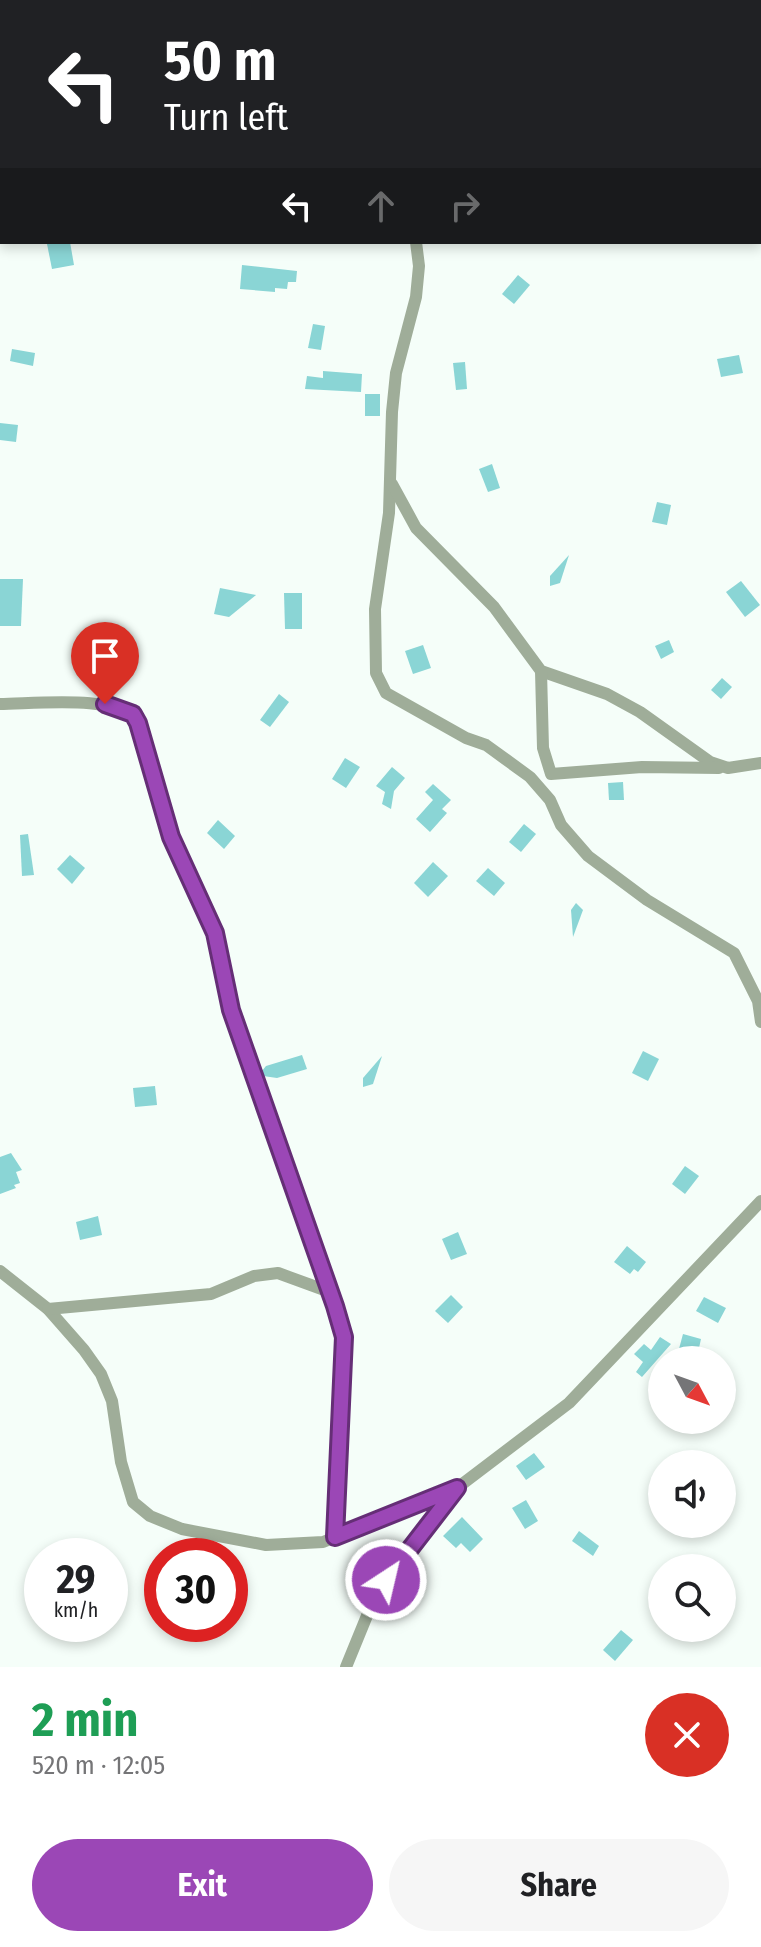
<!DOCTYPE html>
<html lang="en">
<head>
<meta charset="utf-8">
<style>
  body { margin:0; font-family:"Fira Sans Condensed",sans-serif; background:#f6f6f6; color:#202124; height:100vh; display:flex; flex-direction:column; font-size:30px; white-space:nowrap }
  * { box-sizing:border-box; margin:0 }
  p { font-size:26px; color:#757577 }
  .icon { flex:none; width:44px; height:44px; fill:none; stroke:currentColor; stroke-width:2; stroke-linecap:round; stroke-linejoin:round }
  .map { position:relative; height:1667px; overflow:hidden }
  .details { display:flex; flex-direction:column; background:#fff; flex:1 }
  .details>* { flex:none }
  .banner { position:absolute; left:0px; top:0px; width:762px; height:244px; box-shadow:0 4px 12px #0003; background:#202124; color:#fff; overflow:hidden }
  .needle { width:52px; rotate:131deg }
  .buttons { position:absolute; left:648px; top:1346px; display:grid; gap:16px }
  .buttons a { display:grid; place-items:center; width:88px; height:88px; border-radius:50%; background:#fff; box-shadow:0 4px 12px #0003; font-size:40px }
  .speed { position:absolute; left:24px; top:1538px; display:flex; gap:16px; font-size:40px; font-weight:700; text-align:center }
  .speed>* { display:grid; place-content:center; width:104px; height:104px; border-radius:50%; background:#fff; box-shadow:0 4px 12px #0003; line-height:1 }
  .speed small { font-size:20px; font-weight:400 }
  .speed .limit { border:12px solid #d22; background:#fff; color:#111 }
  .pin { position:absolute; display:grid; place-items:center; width:68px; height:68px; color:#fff; margin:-82px -34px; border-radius:50% 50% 50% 0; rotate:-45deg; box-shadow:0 0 8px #0007 }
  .pin .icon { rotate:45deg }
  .me { position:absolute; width:88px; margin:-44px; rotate:35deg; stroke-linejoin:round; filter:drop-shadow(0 0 6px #0008) }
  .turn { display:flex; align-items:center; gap:28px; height:168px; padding:0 32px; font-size:36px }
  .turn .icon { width:104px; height:104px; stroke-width:2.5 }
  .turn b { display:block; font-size:56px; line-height:68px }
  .lanes { display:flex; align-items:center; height:76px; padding:0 32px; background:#0003; justify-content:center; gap:40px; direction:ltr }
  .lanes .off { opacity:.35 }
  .round { display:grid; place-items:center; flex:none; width:84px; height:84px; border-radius:42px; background:#f6f6f6 }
  .overview { display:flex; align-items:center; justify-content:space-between; height:136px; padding:0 32px }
  h1 { font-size:48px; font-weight:700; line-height:60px; color:#1e9e55 }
  .cta { display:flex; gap:16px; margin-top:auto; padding:16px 32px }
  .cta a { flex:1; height:92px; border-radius:48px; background:#9b47b6; color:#fff; font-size:32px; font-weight:700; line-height:92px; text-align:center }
  .cta a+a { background:#f6f6f6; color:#202124 }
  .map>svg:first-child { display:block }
</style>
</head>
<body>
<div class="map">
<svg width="761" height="1667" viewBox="0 0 761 1667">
  <rect width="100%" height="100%" fill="#f5fef9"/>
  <g fill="#8ad5d5">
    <polygon points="58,242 70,242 74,265 52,269 47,244"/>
    <polygon points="242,265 297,271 296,282 288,282 287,289 275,288 275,292 240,289"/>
    <polygon points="518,275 530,285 514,304 502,294"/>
    <polygon points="313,324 325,326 321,350 308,348"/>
    <polygon points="12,349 35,353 33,366 10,361"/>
    <polygon points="739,355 743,373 721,377 717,359"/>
    <polygon points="465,362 467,389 456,390 453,363"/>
    <polygon points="323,371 362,374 361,392 305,389 307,376 323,378"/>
    <rect x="365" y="394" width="15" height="22"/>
    <polygon points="0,423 18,425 16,442 0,440"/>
    <polygon points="492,464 500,488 488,492 479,469"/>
    <polygon points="657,502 671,505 667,525 652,522"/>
    <polygon points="569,555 560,583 550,586 550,576"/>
    <polygon points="0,579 23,579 21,626 0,626"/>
    <polygon points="741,581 760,605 745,617 726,592"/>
    <polygon points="220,588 256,595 229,617 214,614"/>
    <polygon points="284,593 302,593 302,629 285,629"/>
    <polygon points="669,640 674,652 661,659 655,646"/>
    <polygon points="423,645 431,668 413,674 405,651"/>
    <polygon points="722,678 732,687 721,699 711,690"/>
    <polygon points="279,694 289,702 270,727 260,720"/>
    <polygon points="345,758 360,767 346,788 332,779"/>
    <polygon points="392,767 405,778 394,791 391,809 382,804 385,792 376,786"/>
    <polygon points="623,782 624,800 609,800 608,783"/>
    <polygon points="433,784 451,800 442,809 447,813 430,832 416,819 433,800 425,792"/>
    <polygon points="218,820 235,836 224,849 207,833"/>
    <polygon points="524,824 536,834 521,852 509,842"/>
    <polygon points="28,834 34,875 22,876 20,835"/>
    <polygon points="70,855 85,868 72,884 57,869"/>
    <polygon points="433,862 448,876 428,897 414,883"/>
    <polygon points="488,868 505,883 494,896 476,881"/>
    <polygon points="576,903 583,910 573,937 571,910"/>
    <polygon points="643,1051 659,1059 648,1081 632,1073"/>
    <polygon points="302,1055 307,1069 277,1078 263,1076 262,1071 266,1066"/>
    <polygon points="382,1056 373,1084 363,1087 363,1078"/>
    <polygon points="155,1086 157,1105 135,1107 133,1088"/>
    <polygon points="11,1153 22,1170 16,1172 20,1183 14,1185 16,1188 0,1194 0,1157"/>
    <polygon points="685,1166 699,1176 685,1194 672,1184"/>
    <polygon points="98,1216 102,1235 80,1240 76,1222"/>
    <polygon points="458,1232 467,1254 451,1260 442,1239"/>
    <polygon points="627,1246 646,1262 638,1272 634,1269 630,1274 614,1262"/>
    <polygon points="451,1295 463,1307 448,1323 435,1311"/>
    <polygon points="704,1297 726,1308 718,1323 696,1311"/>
    <polygon points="683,1334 701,1339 699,1348 687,1360 676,1360"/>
    <polygon points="660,1337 671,1344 642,1377 636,1372 643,1362 634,1354 644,1344 651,1350"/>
    <polygon points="534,1453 545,1467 526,1480 516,1466"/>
    <polygon points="526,1500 538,1521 525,1529 512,1508"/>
    <polygon points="462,1517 483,1539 470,1552 461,1543 456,1548 443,1536"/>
    <polygon points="579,1531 599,1546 593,1556 572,1541"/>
    <polygon points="621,1630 633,1640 615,1661 603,1650"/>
  </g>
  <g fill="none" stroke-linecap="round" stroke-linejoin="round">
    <g stroke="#9fad99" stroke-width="12">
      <polyline points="410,2 410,0"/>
      <polyline points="416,242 419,266 416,297 396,373 392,412 389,513 375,609 376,673 386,693 466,738 486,745 530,777 550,800 561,825 588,856 647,900 734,953 758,1001 761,1022"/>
      <polyline points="392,484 416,528 494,607 541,671 607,694 640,712 710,762 728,768 761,763"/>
      <polyline points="541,671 543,748 551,774 642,767 719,768"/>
      <path d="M0,704C33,704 120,693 138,723L171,837L215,933L231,1010L344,1337L335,1537"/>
      <polyline points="0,1271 48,1309 84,1350 101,1374 112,1401 121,1462 133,1502 150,1516 182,1529 266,1545 323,1542 456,1489"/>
      <polyline points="48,1309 211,1294 254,1276 278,1273 330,1292"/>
      <polyline points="346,1667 373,1601 400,1559 457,1488 569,1403 761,1201"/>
    </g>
    <polyline stroke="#9fad99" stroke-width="14" points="0,12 2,3"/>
  </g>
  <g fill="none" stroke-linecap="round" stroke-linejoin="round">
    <defs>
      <polyline id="route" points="105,704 133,714 138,723 171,837 215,933 231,1010 335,1306 344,1337 335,1537 457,1488 386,1580"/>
    </defs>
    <use href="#route" stroke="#652e76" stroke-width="20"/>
    <use href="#route" stroke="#9b47b6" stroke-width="14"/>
  </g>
</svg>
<div class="buttons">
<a><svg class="needle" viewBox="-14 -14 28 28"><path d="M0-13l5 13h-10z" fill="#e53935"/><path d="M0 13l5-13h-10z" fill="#757577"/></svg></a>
<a><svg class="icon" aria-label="sound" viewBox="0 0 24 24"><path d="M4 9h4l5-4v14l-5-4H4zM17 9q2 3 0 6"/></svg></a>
<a><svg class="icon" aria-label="search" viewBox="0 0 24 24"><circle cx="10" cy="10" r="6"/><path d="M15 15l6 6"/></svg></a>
</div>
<div class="speed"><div>29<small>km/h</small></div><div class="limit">30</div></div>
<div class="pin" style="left:105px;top:704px;background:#d93025"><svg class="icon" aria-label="arrive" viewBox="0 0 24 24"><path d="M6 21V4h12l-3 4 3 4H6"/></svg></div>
<svg class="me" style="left:386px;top:1580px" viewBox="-20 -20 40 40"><circle r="17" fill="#9b47b6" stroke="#fff" stroke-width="3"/><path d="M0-11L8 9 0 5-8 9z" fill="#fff"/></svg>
<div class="banner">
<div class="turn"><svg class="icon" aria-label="left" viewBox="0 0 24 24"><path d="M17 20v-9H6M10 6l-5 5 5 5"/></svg><div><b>50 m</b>Turn left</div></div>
<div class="lanes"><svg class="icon" aria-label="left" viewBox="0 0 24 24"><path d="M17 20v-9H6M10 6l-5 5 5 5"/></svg><svg class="icon off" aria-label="ahead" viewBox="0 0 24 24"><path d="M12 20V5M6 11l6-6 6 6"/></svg><svg class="icon off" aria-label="right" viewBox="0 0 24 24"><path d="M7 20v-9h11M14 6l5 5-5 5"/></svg></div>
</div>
</div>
<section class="details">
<div class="overview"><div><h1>2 min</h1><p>520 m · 12:05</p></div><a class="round" style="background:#d93025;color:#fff"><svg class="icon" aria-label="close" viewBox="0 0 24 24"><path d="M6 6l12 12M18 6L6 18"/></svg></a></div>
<div class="cta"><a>Exit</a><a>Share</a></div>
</section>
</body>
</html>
